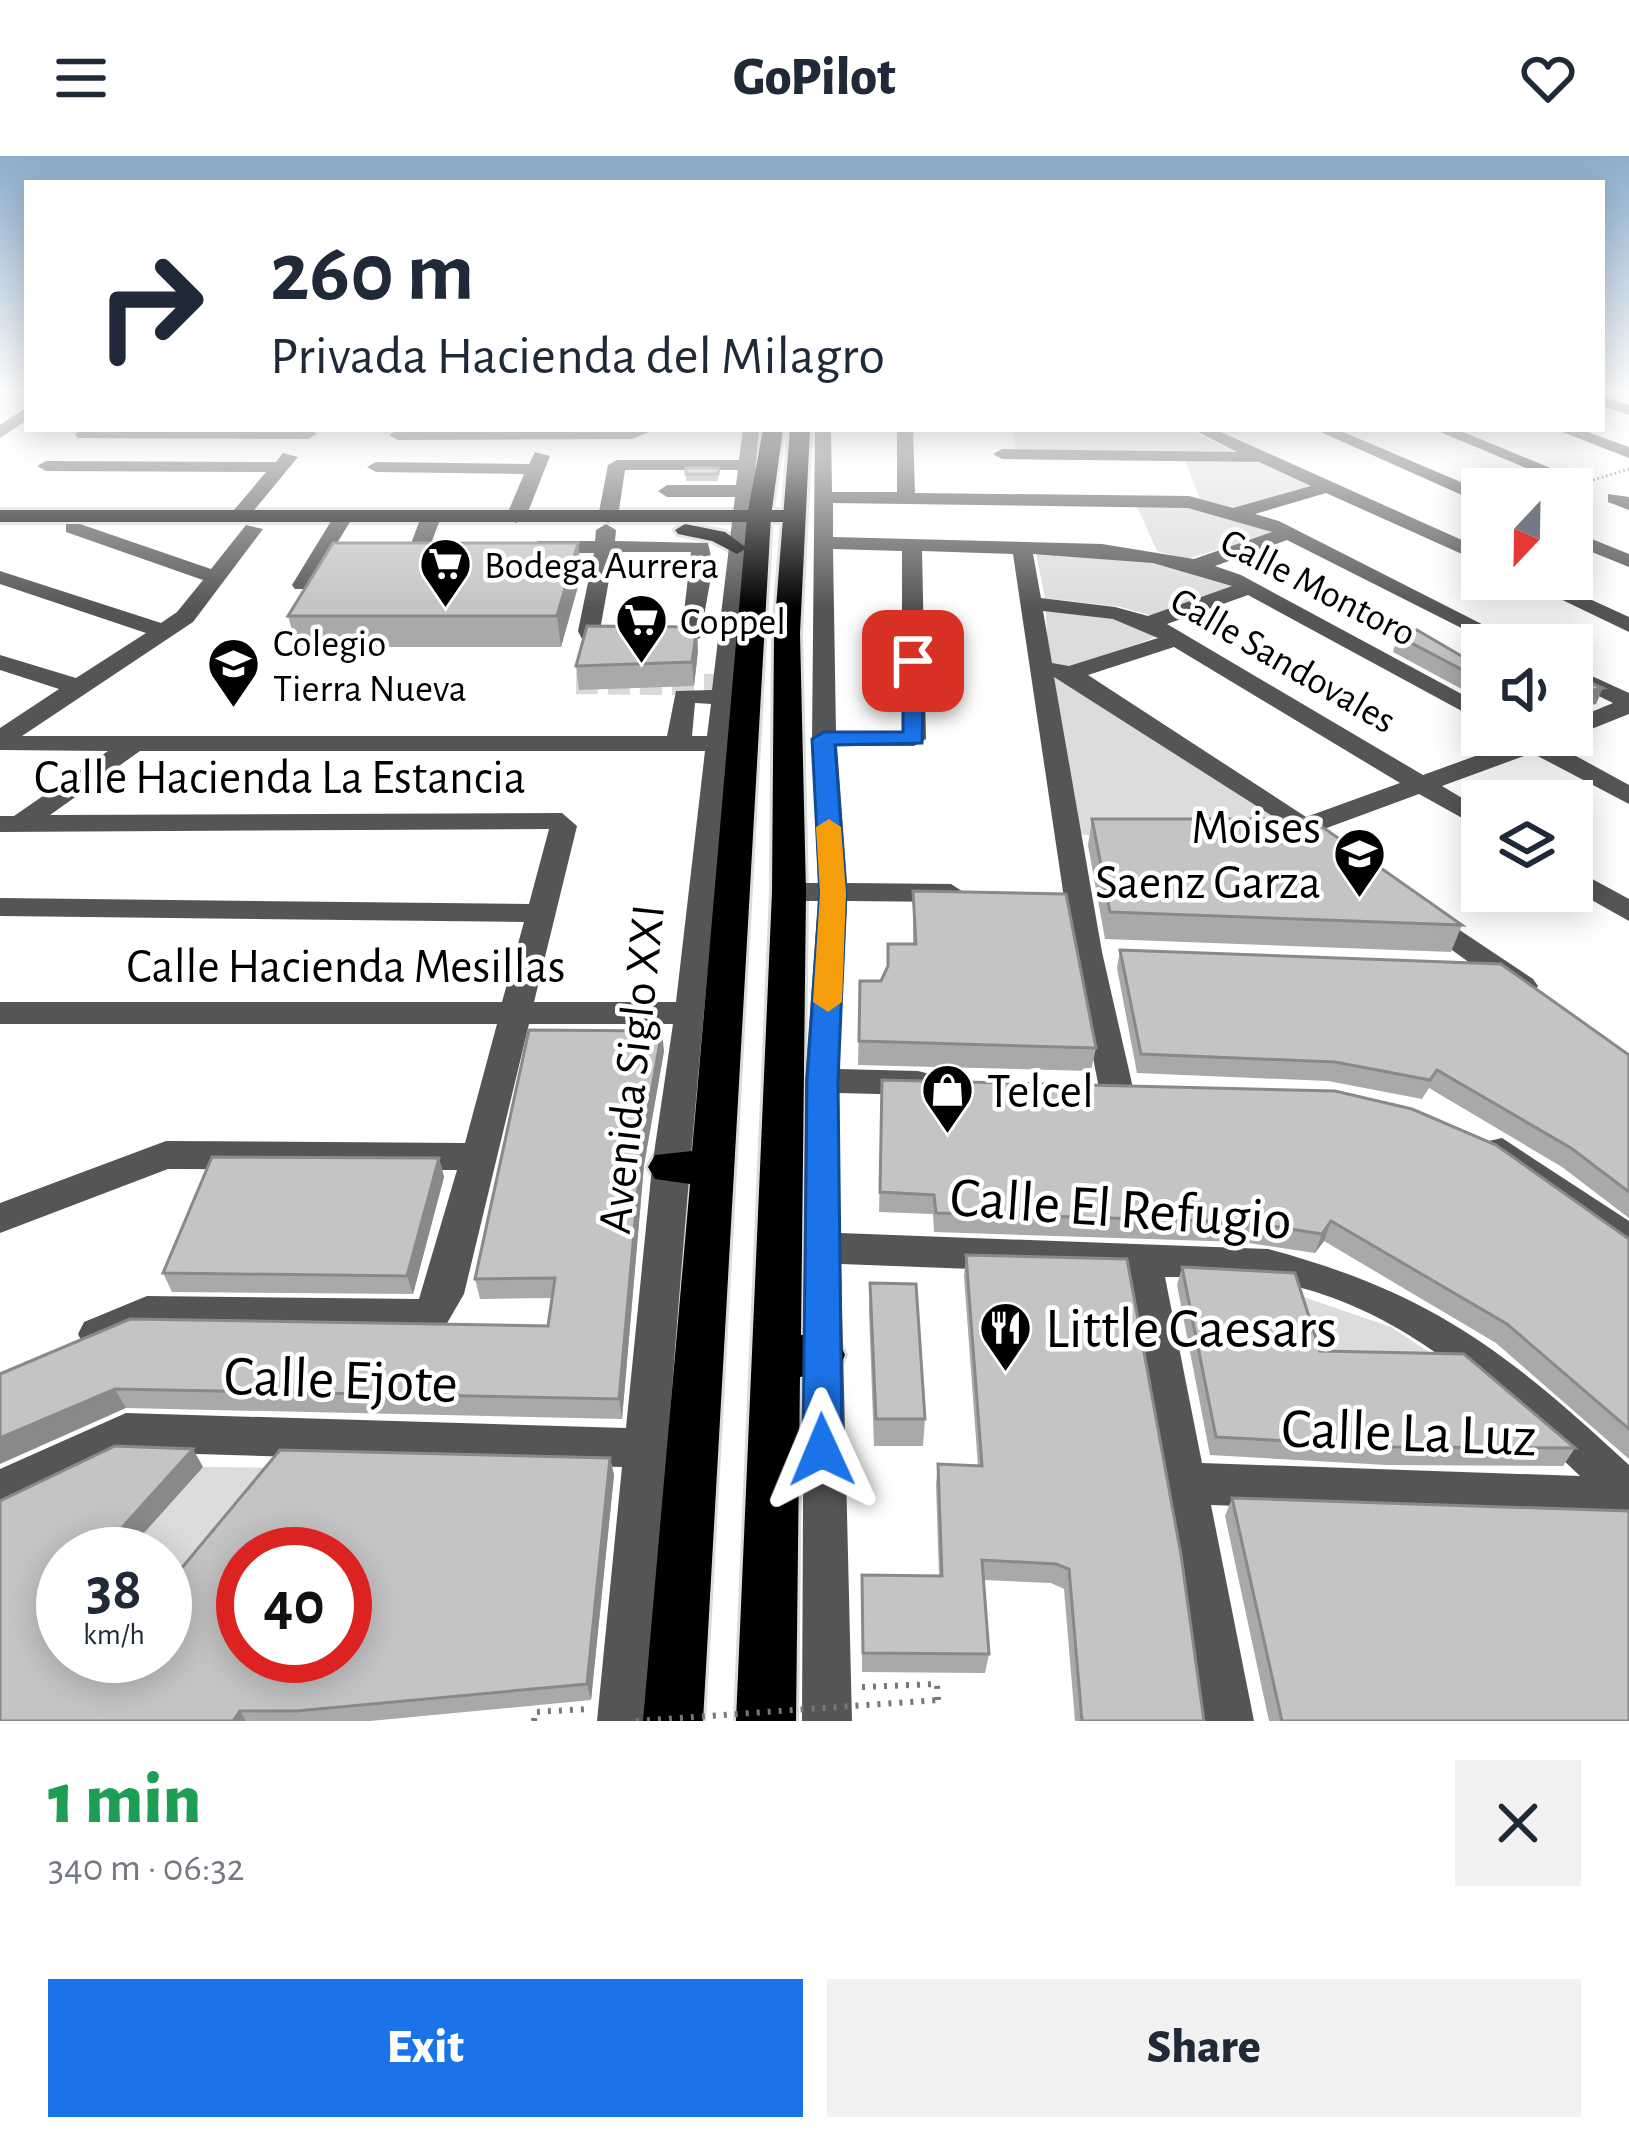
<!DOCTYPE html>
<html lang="en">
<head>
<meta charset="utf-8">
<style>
  body { margin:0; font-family:"Alegreya Sans",sans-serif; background:#f2f2f3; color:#1f2937; height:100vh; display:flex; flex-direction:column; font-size:45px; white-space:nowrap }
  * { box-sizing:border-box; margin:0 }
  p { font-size:39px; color:#747a83 }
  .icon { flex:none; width:66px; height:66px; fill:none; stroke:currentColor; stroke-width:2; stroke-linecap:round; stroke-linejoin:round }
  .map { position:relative; height:1565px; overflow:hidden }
  .sheet { display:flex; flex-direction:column; background:#fff; flex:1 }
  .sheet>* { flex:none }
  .guide { position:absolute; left:24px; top:24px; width:1581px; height:252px; border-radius:0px; box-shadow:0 6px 30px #0003; background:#fff; color:#1f2937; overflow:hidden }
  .needle { width:78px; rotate:202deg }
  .buttons { position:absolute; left:1461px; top:312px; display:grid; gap:24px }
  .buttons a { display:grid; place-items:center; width:132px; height:132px; border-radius:0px; background:#fff; box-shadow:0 6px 30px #0003; font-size:60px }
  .speed { position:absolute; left:36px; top:1371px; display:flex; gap:24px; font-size:60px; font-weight:700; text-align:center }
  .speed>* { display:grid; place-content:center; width:156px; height:156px; border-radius:50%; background:#fff; box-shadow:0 6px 30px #0003; line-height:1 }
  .speed small { font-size:30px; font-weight:400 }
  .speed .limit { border:18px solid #d22; background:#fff; color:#111 }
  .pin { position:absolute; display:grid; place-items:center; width:102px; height:102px; color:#fff; margin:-51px; border-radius:24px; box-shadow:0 6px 18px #0006 }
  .me { position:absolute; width:132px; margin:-66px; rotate:359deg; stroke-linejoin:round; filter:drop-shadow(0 0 9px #0008) }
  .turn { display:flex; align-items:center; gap:42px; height:252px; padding:0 48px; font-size:54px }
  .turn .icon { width:156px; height:156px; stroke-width:2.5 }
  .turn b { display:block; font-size:84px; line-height:102px }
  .round { display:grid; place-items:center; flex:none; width:126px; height:126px; border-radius:0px; background:#f2f2f3 }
  .head { display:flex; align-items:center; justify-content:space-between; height:204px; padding:0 48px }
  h1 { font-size:72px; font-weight:800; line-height:90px; color:#1e9e55 }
  .action { display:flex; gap:24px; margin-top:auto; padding:24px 48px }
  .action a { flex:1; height:138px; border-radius:0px; background:#1a73e8; color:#fff; font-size:48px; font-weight:800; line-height:138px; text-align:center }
  .action a+a { background:#f2f2f3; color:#1f2937 }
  header { display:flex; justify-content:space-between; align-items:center; height:156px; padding:0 48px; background:#fff; font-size:54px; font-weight:800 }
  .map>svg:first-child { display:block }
</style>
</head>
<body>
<header><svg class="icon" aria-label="menu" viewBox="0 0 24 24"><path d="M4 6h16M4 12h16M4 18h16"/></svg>GoPilot<svg class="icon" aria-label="heart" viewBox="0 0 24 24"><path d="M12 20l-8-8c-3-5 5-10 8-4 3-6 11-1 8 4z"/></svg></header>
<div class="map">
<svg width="1629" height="1565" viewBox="0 0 1629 1565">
  <rect width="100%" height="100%" fill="#fff"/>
  <g fill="#dcdcdc">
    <polygon points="1012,273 1187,273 1242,299 1017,296"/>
    <polygon points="1185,305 1262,307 1316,331 1236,353 1201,346"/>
    <polygon points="1135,346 1182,348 1275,377 1186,403 1157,395"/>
    <polygon points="1036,397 1152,403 1237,430 1152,460 1121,451 1045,442"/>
    <polygon points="1046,455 1112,462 1159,480 1067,513 1048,507"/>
    <polygon points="1045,518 1064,521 1303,679 1082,679"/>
    <polygon points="1289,1136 1391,1171 1459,1216 1312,1214"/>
    <polygon points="203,1311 289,1312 165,1462 165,1398 125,1398"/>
  </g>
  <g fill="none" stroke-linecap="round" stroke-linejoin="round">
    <polyline stroke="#d9d9d9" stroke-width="22" stroke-dasharray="22 10" stroke-linecap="butt" points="576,527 725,529"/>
    <defs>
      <g id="major">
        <polygon points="0,354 793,354 803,360 793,366 0,366"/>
        <polygon points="685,368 725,376 747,392 737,398 712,385 678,378 675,374"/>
      </g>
      <g id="highway">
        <polygon points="763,273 783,273 771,360 703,1565 643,1565 690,1028 655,1023 648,1011 655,999 692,995 747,360"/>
        <polygon points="790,273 810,273 800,477 806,736 801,1179 821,1178 838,1184 845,1199 838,1214 800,1221 796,1565 736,1565 772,736 774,477"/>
      </g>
    </defs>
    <use href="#major" stroke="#dbdbdb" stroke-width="6"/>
    <use href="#highway" stroke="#dbdbdb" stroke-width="6"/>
    <polyline stroke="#777" stroke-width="3" stroke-dasharray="1.5 3" stroke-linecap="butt" points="1563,333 1629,313"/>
    <g stroke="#777" stroke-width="6" stroke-dasharray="3 8" stroke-linecap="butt">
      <polyline points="862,1531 937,1528 938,1544"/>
      <polyline points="534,1565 535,1556 588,1553"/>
    </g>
    <g fill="#555" fill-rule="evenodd">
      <polygon points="1602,240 1629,249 1629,259 1602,250"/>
      <polygon points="27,251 27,264 0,282 0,269"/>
      <polygon points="84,273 308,273 317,278 308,283 78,282 75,278"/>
      <polygon points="656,273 632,283 398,284 389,279 398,274"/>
      <path d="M743,273H759C729,607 693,939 669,1274L682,1279L689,1293L682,1307L666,1313L647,1565H597L622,1311L129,1296L0,1356V1313L126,1257L626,1272L652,1011L673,868H529L464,1138L446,1169L406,1180L150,1174L98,1195L84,1190L78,1178L84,1166L147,1140L419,1143L457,1014L168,1013L0,1077V1047L166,985L465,987L497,868H0V846H502L524,766L0,760V742L529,748L549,673L0,676V660H14L108,595L0,594V572L59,533L0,514V499L76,522L146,477L0,428V415L161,467L177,456L203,424L66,376V368H80L211,413L246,369L263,373L193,466L22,580H667L676,535L712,534L735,341H667L658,335L667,329H736L738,314H625L618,361L608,367L598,361L608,309L617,304H739ZM695,547L711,548L707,580H692ZM140,595H705L676,846H534L577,670L562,657L50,659Z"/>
      <path d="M815,273H831L832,336H897V273H913L915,337L1189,340L1233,352L1311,330L1259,306L1002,303L993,298L1002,293L1237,296L1192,273H1214L1482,393V407L1326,337L1255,358L1279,365L1523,489H1495L1287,384L1215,410L1241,419L1482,549V566L1248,439L1167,468L1423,619L1514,586V579H1572V564L1613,547L1572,527V511L1629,537V558L1554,588L1629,629V648L1532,597L1442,630L1482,654V673L1419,638L1324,673L1338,685L1324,693L1054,521L1102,796L1133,932L1128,941H1104L1099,932L1072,796L1013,398L922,395L926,583L914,590H837L847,727L951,728L965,737L951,746L847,745L839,913L918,915L930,918L935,927L930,936L918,939L839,937L840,1077L1268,1093C1432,1137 1507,1196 1629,1309V1364L1211,1349L1254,1565H1204L1126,1119L841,1108L852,1565H802L805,925L818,745H789L775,736L789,727H818L812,583ZM833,347L1188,352L1272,376L1194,403L1102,388L833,381ZM833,393L902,395V576H836ZM1033,398L1153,407L1232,430L1148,460L1115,451L1041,442ZM1043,455L1113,463L1158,482L1069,510L1052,507ZM1174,491L1400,627L1306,661L1088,519ZM1165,1121C1198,1122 1234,1120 1268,1125C1392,1144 1493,1236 1580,1320L1202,1307Z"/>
      <polygon points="1314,273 1336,273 1482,335 1482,348"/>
      <polygon points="1433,273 1456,273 1560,316 1545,320"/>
      <polygon points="1555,273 1579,273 1629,291 1629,302"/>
      <polygon points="535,296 550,300 526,361 516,367 506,361 524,318 376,316 367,311 376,306 529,308"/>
      <polygon points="283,297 298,301 246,364 239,366 229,360 266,316 46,315 37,310 46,305 276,306"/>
      <polygon points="1608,338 1629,341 1629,354 1608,346"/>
      <polygon points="431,355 441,361 423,409 406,413 403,409 421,361"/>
      <polygon points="336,357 353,361 309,433 295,433 292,429"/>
      <path d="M606,368L616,374L615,385L708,387L713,410L700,482L674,490L583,485L578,475L594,397H538L528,391L538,385H595L596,374ZM614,396H691L682,473L600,474Z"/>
      <polygon points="1572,375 1629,398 1629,411 1572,388"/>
      <polygon points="1519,423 1546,423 1629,461 1629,476"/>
      <polygon points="1572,712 1629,743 1629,765 1572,733"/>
      <polygon points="1425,751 1533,823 1538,830 1533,837 1511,837 1415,767 1410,760 1415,753"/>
      <polygon points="1502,982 1629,1065 1629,1100 1616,1096 1489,1005 1484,995 1489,985"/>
    </g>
    <use href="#major" fill="#000" fill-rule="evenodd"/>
    <use href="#highway" fill="#000" fill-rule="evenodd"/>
    <polyline stroke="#777" stroke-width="6" stroke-dasharray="3 8" stroke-linecap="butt" points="636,1565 938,1544"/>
  </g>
  <g fill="#a9a9a9">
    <polygon points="719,312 718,325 686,325 686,318"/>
    <polygon points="582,416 561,491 297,491 288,460"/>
    <polygon points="1398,480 1482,512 1482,544 1393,496"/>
    <polygon points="698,495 694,530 579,534 576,510"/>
    <polygon points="1092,663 1462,769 1451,796 1105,783 1088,689"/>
    <polygon points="913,735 1096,892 1091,915 858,909 860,825 881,825 887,813 888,788 913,788"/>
    <polygon points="1120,794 1629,899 1629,1062 1562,1011 1429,932 1422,943 1328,925 1137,917 1117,812"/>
    <polygon points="664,895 644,1009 622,1263 126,1252 0,1218 548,1170 552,1142 480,1143 475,1123"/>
    <polygon points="882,924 1629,1083 1629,1303 1496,1187 1324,1085 1315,1097 1241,1086 934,1076 933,1058 879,1056"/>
    <polygon points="439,1002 444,1021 413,1138 172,1136 163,1117"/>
    <polygon points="966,1099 1204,1565 1075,1565 1064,1433 1051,1427 984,1424 989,1498 985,1517 862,1516 862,1419 939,1420 936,1328 938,1308 978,1310 964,1120"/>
    <polygon points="1182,1111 1320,1195 1575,1292 1563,1310 1387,1309 1210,1299 1177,1129"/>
    <polygon points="870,1127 925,1263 923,1290 874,1290 869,1155"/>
    <polygon points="610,1302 614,1319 591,1544 370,1565 0,1565 0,1345 203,1311 125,1398 63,1398 63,1500"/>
    <polygon points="1232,1342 1629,1565 1269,1565 1225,1360"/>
  </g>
  <g fill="#898989">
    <polygon points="578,387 582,416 561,491 557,460"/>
    <polygon points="697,471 698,495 694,530 692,506"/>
    <polygon points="1603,532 1596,548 1572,554 1572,539"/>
    <polygon points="662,875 664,895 644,1009 622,1263 619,1243 642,988"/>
    <polygon points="439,1002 444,1021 413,1138 407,1120"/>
    <polygon points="1331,1065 1324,1085 1315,1097 1322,1078"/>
    <polygon points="115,1233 126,1252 0,1308 0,1282"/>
    <polygon points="193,1293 203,1311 125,1398 98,1398"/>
    <polygon points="610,1302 614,1319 591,1544 587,1528"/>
    <polygon points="240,1555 246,1565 233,1565"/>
  </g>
  <g fill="#c4c4c4" stroke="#898989" stroke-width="3" fill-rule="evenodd">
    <polygon points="686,312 719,312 718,318 686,318"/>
    <polygon points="333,387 578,387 557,460 288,460"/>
    <polygon points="587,470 697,471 692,506 576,510"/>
    <polygon points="1417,474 1482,512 1482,524 1398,480"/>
    <polygon points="1572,519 1603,532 1572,539"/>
    <polygon points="1092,663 1311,663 1462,769 1110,756"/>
    <polygon points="913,735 1066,738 1096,892 859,885 860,825 881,825 888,810 888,788 916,788"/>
    <polygon points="1120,794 1501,808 1629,899 1629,1036 1571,992 1437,914 1430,924 1335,906 1141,898"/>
    <polygon points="529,874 662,875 642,988 619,1243 115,1233 0,1282 0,1218 130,1163 548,1170 555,1122 475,1123"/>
    <polygon points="882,924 1335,935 1412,953 1496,989 1629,1083 1629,1273 1507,1168 1331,1065 1322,1078 1247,1066 936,1057 934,1039 880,1036"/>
    <polygon points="212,1001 439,1002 407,1120 163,1117"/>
    <polygon points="966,1099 1127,1103 1181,1399 1204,1565 1082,1565 1069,1413 1056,1408 982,1404 989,1498 863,1497 862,1419 942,1420 938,1308 982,1310"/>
    <polygon points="1182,1111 1295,1117 1320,1195 1464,1198 1575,1292 1396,1291 1216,1281"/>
    <polygon points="870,1127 916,1128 925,1263 876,1263"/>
    <path d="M115,1290L193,1293L98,1398H63V1436L60,1439L63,1440V1500H165V1432L280,1294L610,1302L587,1528L296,1555H240L233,1565H0V1345ZM243,1398H345V1500H243Z"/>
    <polygon points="1232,1342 1629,1355 1629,1565 1282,1565"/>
  </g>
  <linearGradient id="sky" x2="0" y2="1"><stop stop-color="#8cadcc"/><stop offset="0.52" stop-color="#fff"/><stop offset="1" stop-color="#fff" stop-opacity="0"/></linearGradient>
  <rect width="1629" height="452" fill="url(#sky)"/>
  <polygon fill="#1a73e8" stroke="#114b97" stroke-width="3" points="913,499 924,505 922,587 835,589 846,737 838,925 842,1294 836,1307 822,1313 808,1307 803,1294 807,925 820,737 812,583 824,576 903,576 903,505"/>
  <polygon fill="#f59e0b" points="829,663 841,671 846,737 842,846 828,856 813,846 820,737 816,671"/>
  <defs>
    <symbol id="supermarket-pin" viewBox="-11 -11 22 30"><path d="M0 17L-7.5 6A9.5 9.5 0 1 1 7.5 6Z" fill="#000" stroke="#fff"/><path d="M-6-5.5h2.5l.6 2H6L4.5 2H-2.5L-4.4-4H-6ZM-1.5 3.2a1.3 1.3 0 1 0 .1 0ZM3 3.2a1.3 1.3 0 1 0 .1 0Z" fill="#fff"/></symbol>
    <symbol id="school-pin" viewBox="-11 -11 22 30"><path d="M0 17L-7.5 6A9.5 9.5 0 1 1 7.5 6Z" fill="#000" stroke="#fff"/><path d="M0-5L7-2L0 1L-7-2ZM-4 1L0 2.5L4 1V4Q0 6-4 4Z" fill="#fff"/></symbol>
    <symbol id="shop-pin" viewBox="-11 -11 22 30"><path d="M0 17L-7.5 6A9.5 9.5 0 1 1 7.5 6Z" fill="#000" stroke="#fff"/><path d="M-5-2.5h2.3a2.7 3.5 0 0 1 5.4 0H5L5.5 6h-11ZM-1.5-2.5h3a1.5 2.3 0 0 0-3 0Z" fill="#fff"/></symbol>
    <symbol id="restaurant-pin" viewBox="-11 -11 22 30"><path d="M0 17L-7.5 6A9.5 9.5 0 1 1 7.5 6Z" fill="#000" stroke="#fff"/><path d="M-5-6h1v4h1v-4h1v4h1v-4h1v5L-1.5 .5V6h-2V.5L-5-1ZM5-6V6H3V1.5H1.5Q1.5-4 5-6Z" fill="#fff"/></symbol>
  </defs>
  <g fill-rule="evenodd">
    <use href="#supermarket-pin" x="416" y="378" width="59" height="81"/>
    <use href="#supermarket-pin" x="612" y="434" width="59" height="81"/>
    <use href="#school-pin" x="204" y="478" width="59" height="81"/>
    <use href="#school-pin" x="1330" y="668" width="59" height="81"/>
    <use href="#shop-pin" x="918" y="904" width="59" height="81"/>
    <use href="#restaurant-pin" x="976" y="1142" width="59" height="81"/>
  </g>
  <g text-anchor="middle" stroke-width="9" stroke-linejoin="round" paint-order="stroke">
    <g font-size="39" fill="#000" stroke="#fff" text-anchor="start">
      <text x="484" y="422">Bodega Aurrera</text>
      <text x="680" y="478">Coppel</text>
      <text x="273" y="500">Colegio<tspan x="273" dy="45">Tierra Nueva</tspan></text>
    </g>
    <g font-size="39" fill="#000" stroke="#fff">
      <text transform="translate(1319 430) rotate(27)" y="14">Calle Montoro</text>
      <text transform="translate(1284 503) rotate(30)" y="14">Calle Sandovales</text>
    </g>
    <g font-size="48" fill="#000" stroke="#fff">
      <text x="280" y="637">Calle Hacienda La Estancia</text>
      <text x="346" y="826">Calle Hacienda Mesillas</text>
      <text transform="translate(630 913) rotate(-84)" y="17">Avenida Siglo XXI</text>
    </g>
    <g font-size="48" fill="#000" stroke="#fff" text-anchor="end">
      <text x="1321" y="687">Moises<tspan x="1321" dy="55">Saenz Garza</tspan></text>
      <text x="987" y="951" text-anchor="start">Telcel</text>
    </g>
    <g font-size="57" fill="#000" stroke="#fff">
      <text transform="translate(1121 1051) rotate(4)" y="20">Calle El Refugio</text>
      <text transform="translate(341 1222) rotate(2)" y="20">Calle Ejote</text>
      <text transform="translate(1409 1275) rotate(2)" y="20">Calle La Luz</text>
    </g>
    <g font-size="57" fill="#000" stroke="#fff" text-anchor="start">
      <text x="1045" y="1191">Little Caesars</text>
    </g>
  </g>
</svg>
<div class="buttons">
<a><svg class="needle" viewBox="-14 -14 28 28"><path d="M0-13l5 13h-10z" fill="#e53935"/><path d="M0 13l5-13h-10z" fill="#747a83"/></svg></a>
<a><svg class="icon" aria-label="sound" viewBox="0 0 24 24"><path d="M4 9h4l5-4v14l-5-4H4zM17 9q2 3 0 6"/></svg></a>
<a><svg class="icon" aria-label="layers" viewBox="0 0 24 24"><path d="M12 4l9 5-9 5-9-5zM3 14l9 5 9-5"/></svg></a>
</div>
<div class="speed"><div>38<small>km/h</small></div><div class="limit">40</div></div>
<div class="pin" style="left:913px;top:505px;background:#d93025"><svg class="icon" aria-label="arrive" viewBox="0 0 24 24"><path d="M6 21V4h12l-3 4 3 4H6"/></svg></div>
<svg class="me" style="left:822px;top:1294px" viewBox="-20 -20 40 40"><path d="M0-17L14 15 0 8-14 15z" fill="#1a73e8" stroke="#fff" stroke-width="4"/></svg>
<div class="guide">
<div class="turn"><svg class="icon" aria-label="right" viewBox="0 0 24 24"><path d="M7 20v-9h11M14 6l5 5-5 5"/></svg><div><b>260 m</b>Privada Hacienda del Milagro</div></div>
</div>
</div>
<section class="sheet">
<div class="head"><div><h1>1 min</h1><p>340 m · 06:32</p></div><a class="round"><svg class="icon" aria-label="close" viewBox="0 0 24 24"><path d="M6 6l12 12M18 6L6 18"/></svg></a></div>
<div class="action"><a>Exit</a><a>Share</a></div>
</section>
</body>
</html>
